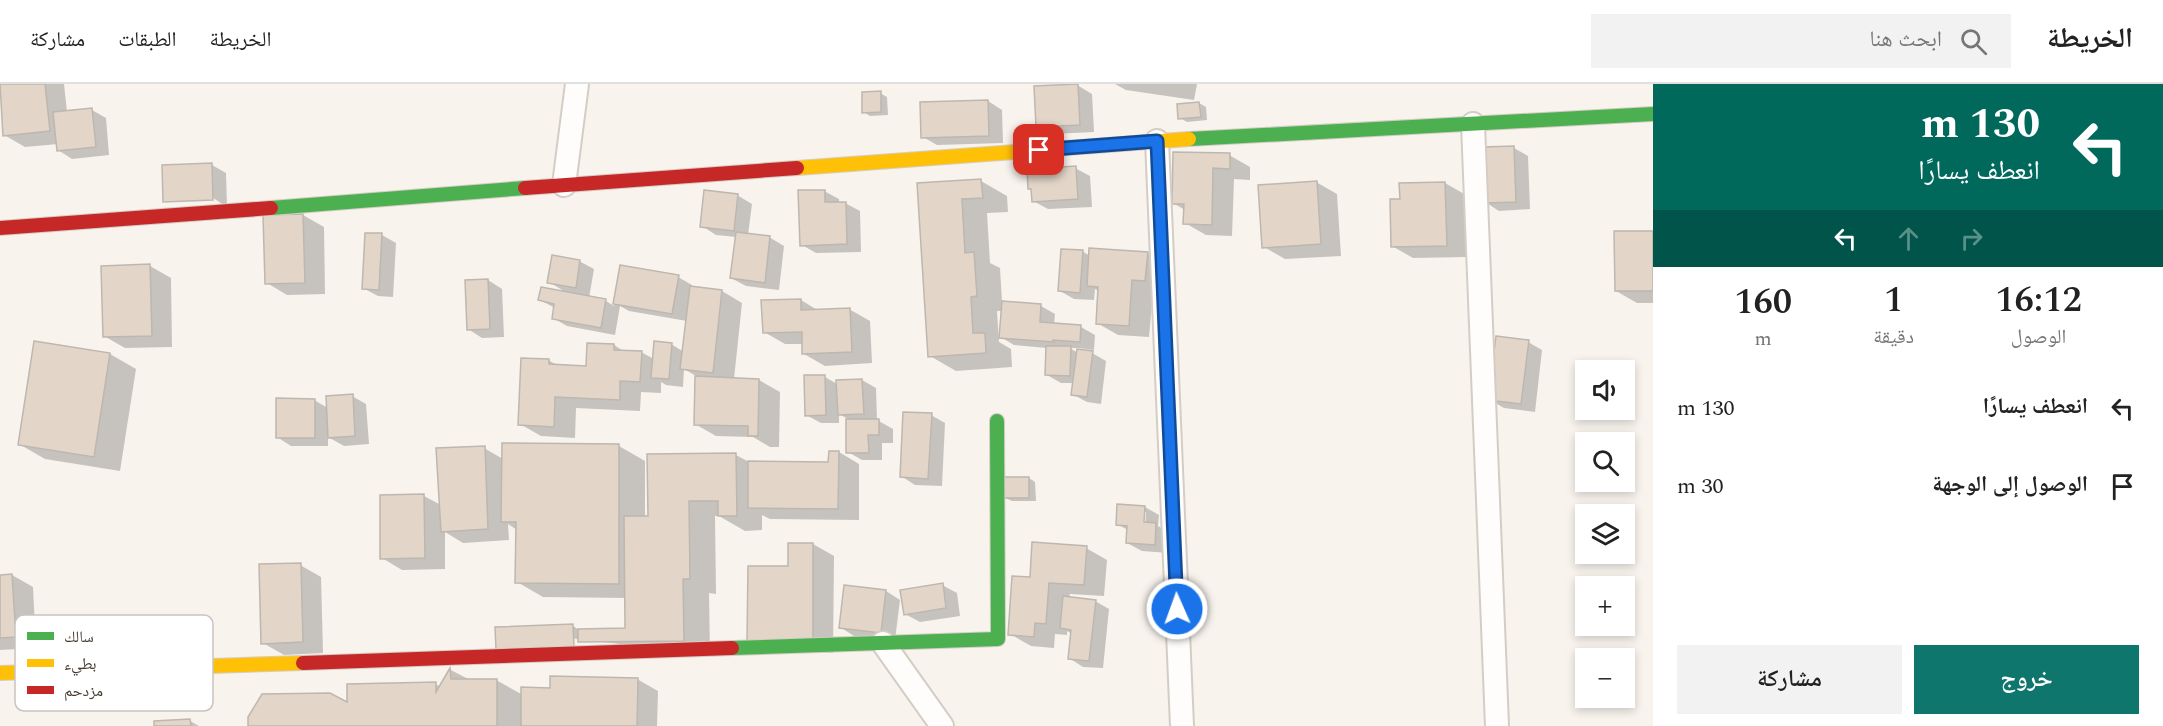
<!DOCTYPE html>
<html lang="ar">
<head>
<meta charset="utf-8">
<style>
  body { margin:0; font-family:Spectral,"Noto Naskh Arabic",serif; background:#f2f2f2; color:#222; direction:rtl; height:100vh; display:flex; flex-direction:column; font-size:22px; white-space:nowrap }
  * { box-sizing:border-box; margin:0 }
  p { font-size:20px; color:#767676 }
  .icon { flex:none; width:33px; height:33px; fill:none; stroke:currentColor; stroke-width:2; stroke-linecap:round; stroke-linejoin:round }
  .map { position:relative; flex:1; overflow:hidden; direction:ltr }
  .sheet { display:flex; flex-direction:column; background:#fff; width:510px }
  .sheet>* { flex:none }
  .top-card { background:#00695c; color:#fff; overflow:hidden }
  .buttons { position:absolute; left:1575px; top:276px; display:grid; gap:12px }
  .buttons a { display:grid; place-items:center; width:60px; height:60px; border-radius:0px; background:#fff; box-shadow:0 3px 9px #0003; font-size:30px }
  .pin { position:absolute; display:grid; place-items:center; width:51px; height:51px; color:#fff; margin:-26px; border-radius:12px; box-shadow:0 3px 9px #0006 }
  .me { position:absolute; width:66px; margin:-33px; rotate:358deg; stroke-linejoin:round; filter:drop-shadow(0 0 4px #0008) }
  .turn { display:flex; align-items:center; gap:21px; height:126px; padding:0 24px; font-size:27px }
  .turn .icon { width:78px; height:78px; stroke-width:2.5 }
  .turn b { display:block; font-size:42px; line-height:51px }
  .lanes { display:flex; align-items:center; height:57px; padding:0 24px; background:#0003; justify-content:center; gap:30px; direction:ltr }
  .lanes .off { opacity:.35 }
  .eta { display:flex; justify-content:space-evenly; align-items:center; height:102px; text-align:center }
  .eta b { font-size:36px; font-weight:600; line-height:42px }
  .primary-button { display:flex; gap:12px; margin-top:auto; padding:12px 24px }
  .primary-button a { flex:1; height:69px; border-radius:0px; background:#0f766e; color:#fff; font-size:24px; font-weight:600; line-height:69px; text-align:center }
  .primary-button a+a { background:#f2f2f2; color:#222 }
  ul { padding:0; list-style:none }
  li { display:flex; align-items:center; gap:18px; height:78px; padding:0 24px }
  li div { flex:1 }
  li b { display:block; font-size:22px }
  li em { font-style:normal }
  header { display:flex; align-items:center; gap:36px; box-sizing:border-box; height:84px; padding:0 30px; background:#fff; border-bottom:2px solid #e0e0e0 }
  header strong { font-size:28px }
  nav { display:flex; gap:33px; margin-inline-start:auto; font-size:21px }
  .search { width:420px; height:54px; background:#f2f2f2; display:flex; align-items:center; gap:15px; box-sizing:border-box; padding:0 21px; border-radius:0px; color:#767676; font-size:22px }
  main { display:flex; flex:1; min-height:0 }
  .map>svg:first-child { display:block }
</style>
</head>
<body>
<header>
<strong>الخريطة</strong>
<div class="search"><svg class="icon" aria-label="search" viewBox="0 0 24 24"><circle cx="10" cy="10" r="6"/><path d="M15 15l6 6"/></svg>ابحث هنا</div>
<nav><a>الخريطة</a><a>الطبقات</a><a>مشاركة</a></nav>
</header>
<main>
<section class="sheet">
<div class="top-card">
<div class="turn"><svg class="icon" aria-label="left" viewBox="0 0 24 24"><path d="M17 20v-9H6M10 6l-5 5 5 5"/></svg><div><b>130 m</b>انعطف يسارًا</div></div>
<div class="lanes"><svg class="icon" aria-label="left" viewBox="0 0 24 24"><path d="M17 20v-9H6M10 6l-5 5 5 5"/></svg><svg class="icon off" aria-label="ahead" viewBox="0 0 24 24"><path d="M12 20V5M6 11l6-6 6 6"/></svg><svg class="icon off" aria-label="right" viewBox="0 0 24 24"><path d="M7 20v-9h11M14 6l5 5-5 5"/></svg></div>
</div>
<div class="eta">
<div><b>16:12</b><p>الوصول</p></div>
<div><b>1</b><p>دقيقة</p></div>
<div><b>160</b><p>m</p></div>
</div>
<ul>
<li><svg class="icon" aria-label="left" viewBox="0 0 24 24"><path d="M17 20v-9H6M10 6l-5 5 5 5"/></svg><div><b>انعطف يسارًا</b></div><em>130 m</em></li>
<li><svg class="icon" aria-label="arrive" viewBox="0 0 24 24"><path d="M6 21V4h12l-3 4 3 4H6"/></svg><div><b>الوصول إلى الوجهة</b></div><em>30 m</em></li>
</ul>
<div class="primary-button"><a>خروج</a><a>مشاركة</a></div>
</section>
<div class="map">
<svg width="1653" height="642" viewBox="0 0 1653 642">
  <rect width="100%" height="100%" fill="#f8f3ed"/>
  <g fill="#0003" fill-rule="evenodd">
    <polygon points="0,0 64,0 67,28 92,26 106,34 109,71 72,75 58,66 58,60 25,63 4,51"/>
    <polygon points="1115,0 1197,0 1194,16 1126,6"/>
    <polygon points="1077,1 1092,10 1094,48 1052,50 1038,42"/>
    <polygon points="880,9 887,13 888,31 870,32 864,28"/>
    <polygon points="988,17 1002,26 1003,59 937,61 923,53"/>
    <polygon points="1199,19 1206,23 1207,36 1187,38 1180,34"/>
    <polygon points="1514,64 1528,72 1530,125 1499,127 1485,118"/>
    <polygon points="1175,70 1229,71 1250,83 1250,96 1234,95 1232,152 1206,151 1185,139 1185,126 1173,119"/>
    <polygon points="212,81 226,89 227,123 164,82"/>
    <polygon points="1075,84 1090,92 1092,123 1048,125 1033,117"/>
    <path d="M981,97L1007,112L1008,128L987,129L990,179L1000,184L1002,218L1041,222L1055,230L1054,241L1081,243L1095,251L1094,266L1079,264V267L1092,269L1106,277L1101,320L1087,318L1072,310L1074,299H1061L1047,291V264L1014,261L999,252L1002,227H997L999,258L1011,265L1012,283L956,287L930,272L919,101ZM1070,264H1079L1078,269Z"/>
    <polygon points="1316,98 1337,110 1341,172 1285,175 1264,163"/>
    <polygon points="1445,99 1466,111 1467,173 1413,174 1392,162"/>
    <polygon points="824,107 839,115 839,119 845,119 860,127 861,168 816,169 802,161"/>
    <polygon points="737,111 752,120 748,151 769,153 784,162 779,206 746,202 731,194 737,153 716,151 702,142"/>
    <polygon points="303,131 324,143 325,210 287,211 267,199"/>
    <polygon points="1653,149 1653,219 1637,219 1616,207"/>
    <polygon points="382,151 396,159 393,213 378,212 363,204"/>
    <polygon points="1082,167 1090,172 1147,169 1168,181 1153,207 1149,253 1118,251 1097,239 1099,207 1095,205 1094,216 1074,215 1060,207"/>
    <polygon points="579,177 594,185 589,214 606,217 614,222 621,183 678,193 692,201 692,204 722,207 742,219 734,295 759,296 780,308 779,363 770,363 753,353 716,352 695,340 696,292 684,285 683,303 666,301 661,298 661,309 641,308 640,327 576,324 575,354 541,352 520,340 548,276 559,282 587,284 614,261 625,268 641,268 654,275 671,260 684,268 687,237 629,227 620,222 615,251 567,242 553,234 555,224 540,216 567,209 549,198"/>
    <polygon points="150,182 171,194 172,263 125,264 104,252"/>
    <polygon points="488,196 502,205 504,253 482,254 468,245"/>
    <polygon points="801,216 819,227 849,225 870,237 872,279 825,282 804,270 803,260 785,260 764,248"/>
    <polygon points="1528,258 1542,266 1535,328 1504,324 1490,316"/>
    <polygon points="110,270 136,285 120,387 45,375 19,360"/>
    <polygon points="825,293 837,300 862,296 876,304 877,336 893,345 893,359 882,359 882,376 862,376 848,368 848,335 839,330 839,339 821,339 806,331"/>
    <polygon points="352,312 366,320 369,360 344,362 328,353 328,362 291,362 277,353 314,316 328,324"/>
    <polygon points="931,331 945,339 942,402 915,401 901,392"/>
    <polygon points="503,360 619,362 645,377 645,433 649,433 736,371 749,378 830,380 839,368 859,380 859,436 770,435 762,431 762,446 745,447 719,432 715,432 716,510 709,509 710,571 496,545 573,542 581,547 627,546 626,514 543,513 517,498 517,446 508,440 509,456 463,459 445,448 445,485 402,486 382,474 424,412 441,421 484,364 503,375"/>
    <polygon points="1029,394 1035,398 1036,417 1012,417 1005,414"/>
    <path d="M1145,423L1159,431L1158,442L1170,449L1169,469L1142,467L1127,459L1128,446L1117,440ZM1143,428H1146L1145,446H1142Z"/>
    <polygon points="813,460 834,472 833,569 769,569"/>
    <polygon points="1086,464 1107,476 1104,512 1070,510 1069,514 1095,517 1109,525 1103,584 1083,583 1069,574 1072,550 1067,547 1067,551 1055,550 1054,564 1031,562 1010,550 1031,495"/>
    <polygon points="300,481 321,493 323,569 284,571 263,559"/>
    <polygon points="12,491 33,503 36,564 0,566 0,492"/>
    <polygon points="942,501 957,509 960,532 920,538 905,530"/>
    <polygon points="886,507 900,516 895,556 854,552 840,543"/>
    <polygon points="451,586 470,596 496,596 523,611 551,606 637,595 658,607 657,642 249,642 435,600 441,603"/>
    <polygon points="190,637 199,642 155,642"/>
  </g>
  <g fill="#e3d6c9" stroke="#bdb7af" stroke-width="1.5">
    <polygon points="0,0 45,0 50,47 3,52"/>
    <polygon points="1078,0 1080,41 1036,43 1034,2"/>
    <polygon points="881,7 881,28 862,29 862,8"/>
    <polygon points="988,16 989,52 921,54 920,18"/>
    <polygon points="1199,18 1201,33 1178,35 1177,20"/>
    <polygon points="92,24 96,63 57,67 53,28"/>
    <polygon points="1514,62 1516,118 1484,119 1482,63"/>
    <polygon points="1173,68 1230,69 1230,85 1213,84 1212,141 1183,140 1184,120 1172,120"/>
    <polygon points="212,79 213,116 163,118 162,81"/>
    <polygon points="1076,82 1078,115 1032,118 1031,105 1028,105 1027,85"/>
    <polygon points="981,95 983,114 962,115 965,169 974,168 977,212 971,213 973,249 985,249 986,269 928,273 917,99"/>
    <polygon points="1317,97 1321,160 1262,164 1258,101"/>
    <polygon points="1445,98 1447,162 1391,163 1390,115 1400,115 1399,99"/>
    <polygon points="704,106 738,110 734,147 700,143"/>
    <polygon points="798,106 825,106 825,118 846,118 847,160 800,162"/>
    <polygon points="303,130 305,199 265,200 263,131"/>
    <polygon points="1614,147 1653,147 1653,207 1615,207"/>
    <polygon points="736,148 770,152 765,199 730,194"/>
    <polygon points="365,149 382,149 379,206 362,205"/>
    <polygon points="1089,164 1148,168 1145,197 1132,196 1129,242 1096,240 1098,203 1087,202"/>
    <polygon points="1061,165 1083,166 1080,209 1058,207"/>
    <polygon points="552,171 580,176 576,204 547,199"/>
    <polygon points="150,180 152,252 103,253 101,182"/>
    <polygon points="620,181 679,191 672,230 613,220"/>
    <polygon points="488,195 490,245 467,246 465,196"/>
    <polygon points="690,202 722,206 713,289 680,285"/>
    <polygon points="541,203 606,215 601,244 552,235 554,220 538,216"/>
    <polygon points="801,215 801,226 850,224 852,268 802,270 802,248 763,249 761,216"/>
    <polygon points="1002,217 1041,220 1040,238 1081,241 1080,258 1053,256 1054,258 999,254"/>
    <polygon points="1496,252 1529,256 1521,320 1488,316"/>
    <polygon points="34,257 110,269 94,373 18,361"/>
    <polygon points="654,257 672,259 669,295 651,294"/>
    <polygon points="587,259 614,260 614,266 642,267 640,298 620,297 620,316 555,313 554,343 518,341 521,274 549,275 549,280 586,282"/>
    <polygon points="1046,262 1071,262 1070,292 1045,291"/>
    <polygon points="1077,265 1093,267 1087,313 1071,311"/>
    <polygon points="804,291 825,291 826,331 805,332"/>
    <polygon points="695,292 759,295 758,352 748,352 748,342 694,341"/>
    <polygon points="862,295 864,330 838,331 836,296"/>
    <polygon points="353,310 355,352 328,354 326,312"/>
    <polygon points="276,314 315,315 315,354 276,354"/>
    <polygon points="903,328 932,329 928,395 900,393"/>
    <polygon points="846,335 879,335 879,351 868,351 869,369 846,369"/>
    <polygon points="502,359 619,360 619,500 515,499 516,438 501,438"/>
    <polygon points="485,362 488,445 441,448 436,364"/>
    <polygon points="829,367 839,367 838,425 748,424 748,377 828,378"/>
    <polygon points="736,369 737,432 718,432 718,417 689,417 690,495 683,495 684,557 578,558 578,545 625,544 624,432 648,432 647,370"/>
    <polygon points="1003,393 1029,393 1029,414 1004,414"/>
    <polygon points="424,410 425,474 380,475 380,411"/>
    <polygon points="1117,420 1145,422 1144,438 1156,439 1155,461 1126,459 1127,442 1116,441"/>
    <polygon points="1032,458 1087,462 1084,501 1049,499 1046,540 1035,539 1034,553 1008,551 1012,492 1030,493"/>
    <polygon points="788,459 813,459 813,558 747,557 748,482 788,482"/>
    <polygon points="301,479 303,558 261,560 259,480"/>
    <polygon points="12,490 16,553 0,554 0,491"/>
    <polygon points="943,499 946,524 904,531 900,506"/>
    <polygon points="844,501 886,506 881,549 839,544"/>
    <polygon points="1063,512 1096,516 1089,577 1068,575 1071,546 1060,544"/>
    <polygon points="573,540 574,563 496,566 495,543"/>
    <polygon points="450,584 451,595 497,595 497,642 248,642 248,633 262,610 330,609 347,618 347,600 436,598 436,608"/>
    <polygon points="550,592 638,594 637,642 521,642 521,603 550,604"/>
    <polygon points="190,635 191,642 154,642 154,637"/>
  </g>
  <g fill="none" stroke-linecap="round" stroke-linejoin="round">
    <defs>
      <g id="street">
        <polyline points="1473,40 1497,642"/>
        <polyline points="1157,57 1182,642"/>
        <polyline points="564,101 577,0"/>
        <polyline points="883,559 942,642"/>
      </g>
      <g id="fast">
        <polyline points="1189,55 1653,30"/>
        <polyline points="271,124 525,104"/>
        <polyline points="732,564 998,555 997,337"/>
      </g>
      <g id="slow">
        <polyline points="797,84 1189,55"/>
        <polyline points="0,589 303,579"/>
      </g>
      <g id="jam">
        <polyline points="525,104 797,84"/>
        <polyline points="0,144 271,124"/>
        <polyline points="303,579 732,564"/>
      </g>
    </defs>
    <use href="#street" stroke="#d4cdc5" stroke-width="26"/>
    <use href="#fast" stroke="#d4cdc5" stroke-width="16"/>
    <use href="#slow" stroke="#d4cdc5" stroke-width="16"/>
    <use href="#jam" stroke="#d4cdc5" stroke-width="16"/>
    <use href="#street" stroke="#fefdfc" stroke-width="22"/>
    <use href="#fast" stroke="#4caf50" stroke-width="14"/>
    <use href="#slow" stroke="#ffc107" stroke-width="14"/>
    <use href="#jam" stroke="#c62828" stroke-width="14"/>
  </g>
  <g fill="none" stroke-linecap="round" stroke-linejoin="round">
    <defs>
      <polyline id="route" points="1039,66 1157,57 1177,525"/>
    </defs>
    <use href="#route" stroke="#114b97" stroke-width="15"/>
    <use href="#route" stroke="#1a73e8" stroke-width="10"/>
  </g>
  <rect x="15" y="531" width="198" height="96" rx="9" fill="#fff" stroke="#c7c4c1" stroke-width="1.5"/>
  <rect x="27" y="548" width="27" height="8" fill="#4caf50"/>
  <rect x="27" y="575" width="27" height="8" fill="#ffc107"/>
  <rect x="27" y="602" width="27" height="8" fill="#c62828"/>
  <g font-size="16" fill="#443a2f">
    <text x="64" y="558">سالك</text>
    <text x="64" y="585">بطيء</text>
    <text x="64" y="612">مزدحم</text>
  </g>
</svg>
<div class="buttons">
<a><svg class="icon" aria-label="sound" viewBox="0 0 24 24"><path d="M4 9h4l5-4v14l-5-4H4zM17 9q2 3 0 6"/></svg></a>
<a><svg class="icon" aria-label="search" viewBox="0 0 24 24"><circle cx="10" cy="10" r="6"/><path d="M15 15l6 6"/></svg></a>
<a><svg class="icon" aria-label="layers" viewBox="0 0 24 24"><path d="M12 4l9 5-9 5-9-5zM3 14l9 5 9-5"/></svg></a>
<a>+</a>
<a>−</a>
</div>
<div class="pin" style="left:1039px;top:66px;background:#d93025"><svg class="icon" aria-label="arrive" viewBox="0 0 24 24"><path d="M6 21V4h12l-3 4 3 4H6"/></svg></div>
<svg class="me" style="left:1177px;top:525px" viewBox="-20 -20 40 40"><circle r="17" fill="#1a73e8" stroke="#fff" stroke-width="3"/><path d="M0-11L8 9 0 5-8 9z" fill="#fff"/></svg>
</div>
</main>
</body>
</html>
